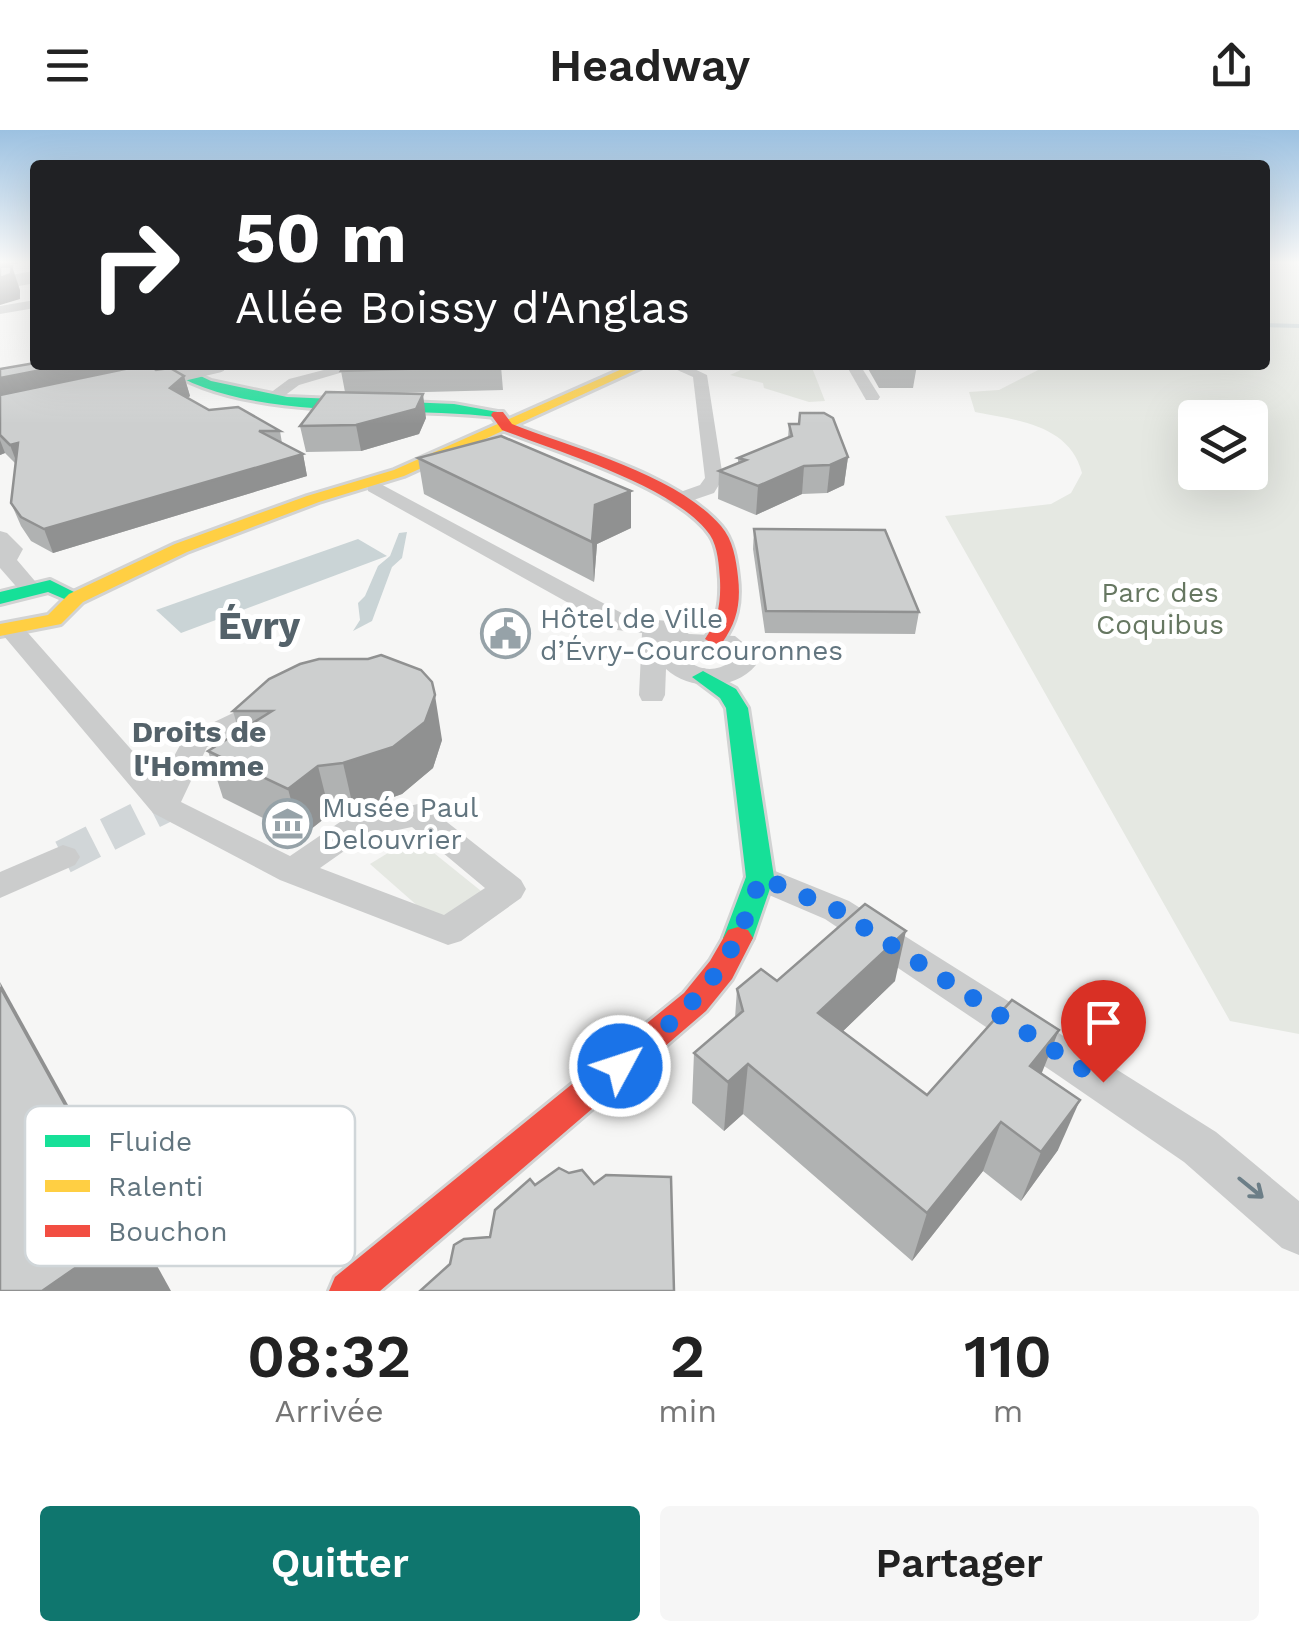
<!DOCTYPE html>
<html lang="fr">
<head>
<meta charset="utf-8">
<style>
  body { margin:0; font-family:"Work Sans",sans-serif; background:#f6f6f6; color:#222; height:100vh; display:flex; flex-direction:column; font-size:38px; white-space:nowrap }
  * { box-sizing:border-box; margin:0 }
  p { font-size:32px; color:#767676 }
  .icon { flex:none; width:55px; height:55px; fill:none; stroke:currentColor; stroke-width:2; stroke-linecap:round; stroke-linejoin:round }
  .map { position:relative; height:1161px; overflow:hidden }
  .sheet { display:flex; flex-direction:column; background:#fff; flex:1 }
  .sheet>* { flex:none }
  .hud { position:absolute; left:30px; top:30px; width:1240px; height:210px; border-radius:10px; box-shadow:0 10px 40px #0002; background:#202124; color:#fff; overflow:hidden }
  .fabs { position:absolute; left:1178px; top:270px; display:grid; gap:20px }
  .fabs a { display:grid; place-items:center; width:90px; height:90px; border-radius:10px; background:#fff; box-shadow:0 10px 40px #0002; font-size:50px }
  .pin { position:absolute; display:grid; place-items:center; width:85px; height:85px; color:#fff; margin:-102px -42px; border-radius:50% 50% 50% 0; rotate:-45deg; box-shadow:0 0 10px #0007 }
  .pin .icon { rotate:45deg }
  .me { position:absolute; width:110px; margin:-55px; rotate:50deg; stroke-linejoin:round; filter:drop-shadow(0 0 8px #0008) }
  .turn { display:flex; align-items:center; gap:35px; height:210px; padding:0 40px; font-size:45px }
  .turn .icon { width:130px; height:130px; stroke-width:2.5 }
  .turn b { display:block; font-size:70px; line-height:85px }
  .eta { display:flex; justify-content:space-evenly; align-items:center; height:170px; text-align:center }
  .eta b { font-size:60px; font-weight:600; line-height:70px }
  .button { display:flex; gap:20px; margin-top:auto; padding:20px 40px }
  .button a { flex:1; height:115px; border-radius:10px; background:#0f766e; color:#fff; font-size:40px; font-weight:600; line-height:115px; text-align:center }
  .button a+a { background:#f6f6f6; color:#222 }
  header { display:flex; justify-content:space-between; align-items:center; height:130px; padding:0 40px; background:#fff; font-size:45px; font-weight:600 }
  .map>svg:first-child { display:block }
</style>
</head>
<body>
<header><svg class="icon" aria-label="menu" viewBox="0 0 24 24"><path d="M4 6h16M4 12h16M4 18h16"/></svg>Headway<svg class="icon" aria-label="share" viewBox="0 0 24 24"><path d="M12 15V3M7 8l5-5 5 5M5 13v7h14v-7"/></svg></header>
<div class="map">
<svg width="1299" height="1161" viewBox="0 0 1299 1161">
  <rect width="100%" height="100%" fill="#f6f6f5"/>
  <g fill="#e5e8e2" fill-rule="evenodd">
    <path d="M1265,134L1299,135V904L1230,891L945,386L1051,374L1071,363L1082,343C1070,295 1017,290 975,282L969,262L999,260L1048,235H1265ZM1195,288H1250V342H1195Z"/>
    <polygon points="795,235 811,235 825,271 809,272 764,258 763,253 730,245 749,236 749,239 782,239"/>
    <polygon points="414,707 491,769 445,800 370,734"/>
  </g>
  <g fill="#cad4d6">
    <polygon points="407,402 402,428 392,437 372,491 353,501 360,490 358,473 365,466 378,436 390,426 399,403"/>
    <polygon points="358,409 387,426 181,503 156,480"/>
  </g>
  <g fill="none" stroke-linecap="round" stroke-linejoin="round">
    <polyline stroke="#cad4d6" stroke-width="4" points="1265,195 1299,196"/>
    <polyline stroke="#d1d6d8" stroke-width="34" stroke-dasharray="34 16" stroke-linecap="butt" points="63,727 164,676"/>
    <defs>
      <g id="fast">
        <path d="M161,235H177L211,251L287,267L454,274L503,283L496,287C400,275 240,294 161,235Z"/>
        <polygon points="50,450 86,468 76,474 48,462 0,474 0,462"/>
        <polygon points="703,541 736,559 748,578 774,747 753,808 748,816 738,819 728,816 723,808 746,747 726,578 720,568 692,547"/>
      </g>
      <polygon id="slow" points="631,235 647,235 404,346 319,372 187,422 83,472 61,494 0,506 0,494 48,485 69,464 175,414 307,366 394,340"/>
      <g id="jam">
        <path d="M493,282H503L512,294C575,319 676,344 721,396C733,410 736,429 738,447C741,473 737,492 722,513L715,515L705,509C718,490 721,473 720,450C719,436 718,417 710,405C677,357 556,321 502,300L491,285Z"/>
        <polygon points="738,797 748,800 753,808 732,849 706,881 380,1161 329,1161 335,1147 684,863 710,831 728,800"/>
      </g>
    </defs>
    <use href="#fast" stroke="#d2d3d3" stroke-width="6"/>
    <use href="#slow" stroke="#d2d3d3" stroke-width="6"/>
    <use href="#jam" stroke="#d2d3d3" stroke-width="6"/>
    <g fill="#cbcccc" fill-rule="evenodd">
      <polygon points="35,170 35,178 0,184 0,176"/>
      <polygon points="343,235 367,235 299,255 276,272 262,269 289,249"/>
      <polygon points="666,235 686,235 707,245 723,348 714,363 676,376 666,370 669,366 700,355 705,348 693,247"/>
      <polygon points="846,235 860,235 880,267 878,270 866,270"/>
      <path d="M375,351L631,488L669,491L689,504L735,506L758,525L756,535C735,561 690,561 666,539L665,565L662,571H642L639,565L642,503L617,500L368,361V353ZM700,517L719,518L732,527L731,532C715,542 701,541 687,530V524Z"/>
      <polygon points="0,401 7,403 23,419 17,430 40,457 37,462 21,462 0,438"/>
      <path d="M12,493L21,495L160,652L185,606L258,571H278L282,577L278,583L207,617L181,672L290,726L343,690L418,674L429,678L521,750L526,759L521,768L461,811L448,815L280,750L153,683L3,505L0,500ZM412,697L485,758L444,785L320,738L364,707Z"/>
      <polygon points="63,715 75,719 80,727 75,735 0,768 0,742"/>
      <polygon points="760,735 849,771 1216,1002 1299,1071 1299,1125 1282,1118 1184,1032 1056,944 825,789 748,756 743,747 748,738"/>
    </g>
    <use href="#fast" fill="#16e098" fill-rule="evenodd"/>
    <use href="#slow" fill="#ffcf43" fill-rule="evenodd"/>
    <use href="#jam" fill="#f24e42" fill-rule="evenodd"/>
    <polyline stroke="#cbcccc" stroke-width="12" points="6,152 35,147"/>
    <polyline stroke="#cbcccc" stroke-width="15" points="164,248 219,235"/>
  </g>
  <g fill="#b0b2b2">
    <polygon points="866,235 917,235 913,258 879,258"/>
    <polygon points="137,236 184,246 190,266 187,268 209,280 280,301 282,313 303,324 307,346 53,423 31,411 21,396 11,373 16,334 5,323 0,325 0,239"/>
    <polygon points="501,236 503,260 388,263 426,288 419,304 361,321 306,322 300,296 345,262 341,241"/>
    <polygon points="789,294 848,327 844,355 827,363 802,364 756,385 718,369 719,341 738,334 738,328 788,308"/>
    <polygon points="418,328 631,398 597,414 594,452 424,364"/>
    <polygon points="754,399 919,482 915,504 765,503 753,419"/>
    <polygon points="269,549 442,610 433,638 402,664 354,681 330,684 301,707 223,668 208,621 239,602 233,581"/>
    <polygon points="777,851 895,851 843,901 927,965 1042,944 1058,1020 1021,1071 983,1041 912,1131 743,984 724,1001 692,973 694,923 735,888 737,859"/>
  </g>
  <g fill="#909191">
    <polygon points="0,131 34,131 8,135 10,141 0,145"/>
    <polygon points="12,136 20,160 20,169 0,175 0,148"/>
    <polygon points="67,235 137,235 138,240 0,269 0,248"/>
    <polygon points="184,246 190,266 176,278 170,258"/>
    <polygon points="423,264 426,288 419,304 361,321 356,295"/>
    <polygon points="0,310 5,323 0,325"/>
    <polygon points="18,313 18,336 10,315"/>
    <polygon points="303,324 307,346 53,423 44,399"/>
    <polygon points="848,327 844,355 827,363 830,335"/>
    <polygon points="804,336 802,364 756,385 758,356"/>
    <polygon points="631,361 631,398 597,414 594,452 592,412 595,375"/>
    <polygon points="435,565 442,610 433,638 402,664 354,681 343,633"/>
    <polygon points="318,636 330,684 301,707 288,659"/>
    <polygon points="906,801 895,851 810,933 818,883"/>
    <polygon points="0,852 171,1161 42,1161"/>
    <polygon points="1059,900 1039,950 1030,936"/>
    <polygon points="748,934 743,984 724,1001 728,952"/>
    <polygon points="1080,970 1058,1020 1021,1071 1041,1022"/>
    <polygon points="1001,992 983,1041 912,1131 927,1083"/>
  </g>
  <g fill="#cdcfcf" stroke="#909191" stroke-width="2.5">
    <polygon points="12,136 11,144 0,148 0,137"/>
    <polygon points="35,233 35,235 67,235 0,248 0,239"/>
    <polygon points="144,235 150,235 156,240 170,238 184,246 170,258 209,280 238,277 280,301 259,301 303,324 44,399 21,387 11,373 18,313 10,315 0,305 0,265"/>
    <polygon points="345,235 498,235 501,236 341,241"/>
    <polygon points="326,262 423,264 416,279 356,295 300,296"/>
    <polygon points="800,283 824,283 833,288 848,327 830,335 804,336 758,356 719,341 746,330 738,328 792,306 789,294 799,294"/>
    <polygon points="501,306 631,361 595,375 592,412 418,328"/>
    <polygon points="754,399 885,400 919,482 766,481"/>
    <polygon points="381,525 421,540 432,552 435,565 425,592 393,617 343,633 318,636 288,659 208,621 272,581 233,581 269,549 300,534 319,529 368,529"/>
    <polygon points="865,774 906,801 818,883 927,965 1012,870 1059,900 1030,936 1080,970 1041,1022 1001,992 927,1083 748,934 728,952 694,923 743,881 737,859 761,839 777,851"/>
    <polygon points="0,857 133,1098 42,1161 0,1161"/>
    <polygon points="559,1038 569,1043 582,1040 594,1054 606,1045 671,1047 674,1161 420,1161 450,1134 454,1115 464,1109 490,1107 495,1080 530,1049 535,1055"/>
  </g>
  <defs><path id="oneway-shaft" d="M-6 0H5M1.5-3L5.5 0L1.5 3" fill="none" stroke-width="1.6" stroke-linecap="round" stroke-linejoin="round" transform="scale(2.5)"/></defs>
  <use stroke="#6c7e87" href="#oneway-shaft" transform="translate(1251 1058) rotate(39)"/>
  <linearGradient id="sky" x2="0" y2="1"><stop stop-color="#9cc1e1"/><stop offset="0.45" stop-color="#fbfbfa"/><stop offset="1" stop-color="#fbfbfa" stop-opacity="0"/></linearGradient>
  <rect width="1299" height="294" fill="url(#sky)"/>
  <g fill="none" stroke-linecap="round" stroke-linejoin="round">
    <path stroke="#1a73e8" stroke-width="18" stroke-dasharray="0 32.4" d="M620,936C696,872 730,846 760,747L837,780L1103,952"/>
  </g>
  <defs>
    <symbol id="civic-ring" viewBox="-11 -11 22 22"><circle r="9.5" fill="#fff" stroke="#96a2a8" stroke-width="1.5"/><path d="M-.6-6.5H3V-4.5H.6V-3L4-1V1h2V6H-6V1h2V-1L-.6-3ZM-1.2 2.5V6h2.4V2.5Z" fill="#96a2a8"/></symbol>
    <symbol id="museum-ring" viewBox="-11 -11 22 22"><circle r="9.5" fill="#fff" stroke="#96a2a8" stroke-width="1.5"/><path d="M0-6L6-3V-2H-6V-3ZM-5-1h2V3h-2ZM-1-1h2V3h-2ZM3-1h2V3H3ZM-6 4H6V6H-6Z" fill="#96a2a8"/></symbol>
  </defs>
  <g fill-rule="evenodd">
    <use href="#civic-ring" x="478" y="476" width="55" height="55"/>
    <use href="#museum-ring" x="260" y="666" width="55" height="55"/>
  </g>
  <g text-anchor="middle" stroke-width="10" stroke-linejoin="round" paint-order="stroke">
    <g font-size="28" fill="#667761" stroke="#fff">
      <text x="1160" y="472">Parc des<tspan x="1160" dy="32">Coquibus</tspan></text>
    </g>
    <g font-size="28" fill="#62757f" stroke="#fff" text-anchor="start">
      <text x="540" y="498">Hôtel de Ville<tspan x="540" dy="32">d’Évry-Courcouronnes</tspan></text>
      <text x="322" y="687">Musée Paul<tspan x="322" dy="32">Delouvrier</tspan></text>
    </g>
    <g font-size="30" font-weight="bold" fill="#54626a" stroke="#fff">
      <text x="199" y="612">Droits de<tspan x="199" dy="34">l'Homme</tspan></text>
    </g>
    <g font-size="38" font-weight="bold" fill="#54626a" stroke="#fff">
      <text x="259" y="509">Évry</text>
    </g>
  </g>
  <rect x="25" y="976" width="330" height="160" rx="15" fill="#fff" stroke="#d0d6d9" stroke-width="2.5"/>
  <rect x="45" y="1005" width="45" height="12" fill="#16e098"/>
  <rect x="45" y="1050" width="45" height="12" fill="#ffcf43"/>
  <rect x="45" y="1095" width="45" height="12" fill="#f24e42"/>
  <g font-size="28" fill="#62757f">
    <text x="108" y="1021">Fluide</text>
    <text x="108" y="1066">Ralenti</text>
    <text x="108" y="1111">Bouchon</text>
  </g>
</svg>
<div class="fabs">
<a><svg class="icon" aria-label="layers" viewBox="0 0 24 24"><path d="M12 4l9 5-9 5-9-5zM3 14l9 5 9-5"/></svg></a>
</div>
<div class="pin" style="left:1103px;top:952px;background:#d93025"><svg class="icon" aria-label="arrive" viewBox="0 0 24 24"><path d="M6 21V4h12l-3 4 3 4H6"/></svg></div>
<svg class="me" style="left:620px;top:936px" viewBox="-20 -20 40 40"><circle r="17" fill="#1a73e8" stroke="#fff" stroke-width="3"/><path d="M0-11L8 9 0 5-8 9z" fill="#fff"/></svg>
<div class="hud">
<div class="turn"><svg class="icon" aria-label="right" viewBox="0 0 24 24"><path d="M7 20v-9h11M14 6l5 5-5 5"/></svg><div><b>50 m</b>Allée Boissy d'Anglas</div></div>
</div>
</div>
<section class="sheet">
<div class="eta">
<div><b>08:32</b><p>Arrivée</p></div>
<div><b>2</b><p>min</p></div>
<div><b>110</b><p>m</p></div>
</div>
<div class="button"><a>Quitter</a><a>Partager</a></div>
</section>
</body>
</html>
